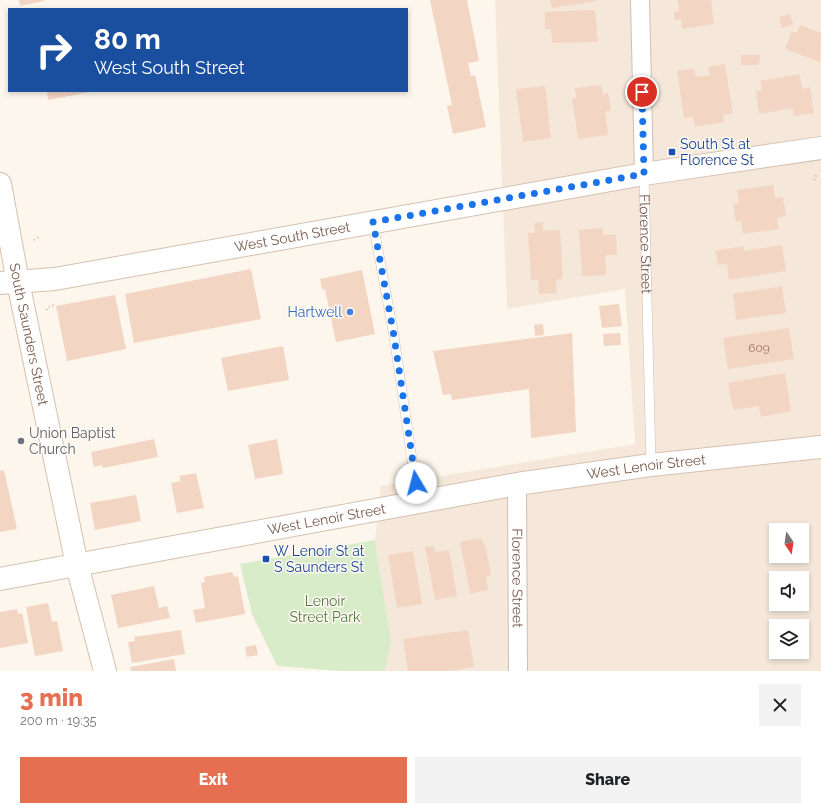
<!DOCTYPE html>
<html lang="en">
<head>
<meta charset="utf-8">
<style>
  body { margin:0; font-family:Raleway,sans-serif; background:#f2f2f2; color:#202124; height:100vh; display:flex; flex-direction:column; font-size:15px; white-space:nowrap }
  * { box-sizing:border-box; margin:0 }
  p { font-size:13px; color:#757577 }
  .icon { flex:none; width:22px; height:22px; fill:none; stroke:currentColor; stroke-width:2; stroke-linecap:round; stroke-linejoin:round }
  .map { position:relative; height:671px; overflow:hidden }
  .side { display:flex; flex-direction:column; background:#fff; flex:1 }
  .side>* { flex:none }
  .guide { position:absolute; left:8px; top:8px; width:400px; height:84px; border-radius:0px; box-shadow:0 2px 6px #0003; background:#1a4fa0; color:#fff; overflow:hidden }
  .needle { width:26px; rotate:167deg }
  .tools { position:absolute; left:769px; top:523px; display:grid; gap:8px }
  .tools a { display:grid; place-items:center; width:40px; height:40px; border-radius:0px; background:#fff; box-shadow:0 2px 6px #0003; font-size:20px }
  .pin { position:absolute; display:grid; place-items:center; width:34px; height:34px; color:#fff; margin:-17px; border:2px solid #fff; border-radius:50%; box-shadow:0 1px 4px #0007 }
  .me { position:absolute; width:44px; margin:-22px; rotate:352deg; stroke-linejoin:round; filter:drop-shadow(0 0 3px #0008) }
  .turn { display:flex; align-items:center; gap:14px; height:84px; padding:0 20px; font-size:18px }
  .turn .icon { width:52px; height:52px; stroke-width:2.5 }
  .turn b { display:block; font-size:28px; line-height:34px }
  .round { display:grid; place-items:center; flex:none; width:42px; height:42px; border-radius:0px; background:#f2f2f2 }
  .overview { display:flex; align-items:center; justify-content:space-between; height:68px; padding:0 20px }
  h1 { font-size:24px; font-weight:800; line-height:30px; color:#e76f51 }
  .button { display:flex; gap:8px; margin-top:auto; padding:8px 20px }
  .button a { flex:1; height:46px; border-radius:0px; background:#e76f51; color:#fff; font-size:16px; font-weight:800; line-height:46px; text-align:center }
  .button a+a { background:#f2f2f2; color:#202124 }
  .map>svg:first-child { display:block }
</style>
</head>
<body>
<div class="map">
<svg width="821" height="671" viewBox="0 0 821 671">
  <rect width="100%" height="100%" fill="#fdf6ec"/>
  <path fill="#f5e8da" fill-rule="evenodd" d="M495,0H821V671H385L391,641L375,540L381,486L635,444L625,289L507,309ZM776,530H802V556H776ZM776,578H802V604H776ZM776,626H802V652H776Z"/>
  <polygon fill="#d8ecc9" points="375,540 391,641 385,671 340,671 277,666 252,614 240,564"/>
  <g fill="#f3d5c3">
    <polygon points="19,0 44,0 44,1 20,6"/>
    <polygon points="430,0 467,0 479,61 468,63 471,76 475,75 486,127 453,134 447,106 452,105"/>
    <polygon points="550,0 597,0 597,1 552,8"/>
    <polygon points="678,0 711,0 714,24 682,29 681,19 675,20 674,12 679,11"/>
    <polygon points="595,10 598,42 552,43 551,29 545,29 545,12"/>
    <polygon points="790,14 793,25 781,28 779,17"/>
    <polygon points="800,25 821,33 820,62 785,49 792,31 797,33"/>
    <polygon points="741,55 760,55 759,65 741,65"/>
    <polygon points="725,64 733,114 723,115 724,122 695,127 693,117 684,118 677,71 694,69 696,77 710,75 708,67"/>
    <polygon points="800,74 802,89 810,87 814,113 794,116 793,108 759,114 756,91 762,90 760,81"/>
    <polygon points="601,85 603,94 608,93 611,111 605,111 608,135 578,139 572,98 576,98 575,88"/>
    <polygon points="545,86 551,138 523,142 516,89"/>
    <polygon points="47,91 90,91 90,92 48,100"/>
    <polygon points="773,185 775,198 783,197 785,211 786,216 777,218 779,229 743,234 741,221 736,222 733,204 739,203 737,190"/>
    <polygon points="543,222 543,231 560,230 563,279 556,280 557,293 539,294 538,280 531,280 528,233 535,233 534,223"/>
    <polygon points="603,228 603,235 616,235 617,255 605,255 606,275 582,276 579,230"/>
    <polygon points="782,245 786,271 729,280 727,264 718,265 715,251 744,246 744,251"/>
    <polygon points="251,269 261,319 134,343 125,294"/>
    <polygon points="362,270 375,334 336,342 325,289 322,290 320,279"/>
    <polygon points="782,286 786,313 736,320 733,294"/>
    <polygon points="115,295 126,349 67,361 56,306"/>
    <polygon points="619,304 622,326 602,328 599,306"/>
    <polygon points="543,324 544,335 535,336 534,325"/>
    <polygon points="789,328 794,359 728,369 723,338"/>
    <polygon points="572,333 576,432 531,438 529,389 452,400 451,394 443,395 433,351"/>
    <polygon points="620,333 621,345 604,346 603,334"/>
    <polygon points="283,346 289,380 228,391 221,358"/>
    <polygon points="785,373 791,411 761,417 759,406 733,410 728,383"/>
    <polygon points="154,439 158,457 103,468 102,465 94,467 91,452"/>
    <polygon points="277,439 283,474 255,479 248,445"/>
    <polygon points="4,470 17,529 0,532 0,471"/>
    <polygon points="196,473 204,508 177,513 171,483 181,481 179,476"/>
    <polygon points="136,495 141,521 95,530 90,503"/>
    <polygon points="482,538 483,545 485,544 491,575 486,577 488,590 470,594 460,542"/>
    <polygon points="434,546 435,552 449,550 457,596 435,600 425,547"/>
    <polygon points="413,551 422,604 397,608 388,555"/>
    <polygon points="232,572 234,577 238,576 245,614 196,623 193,610 205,608 201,583 205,582 204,577"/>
    <polygon points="154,586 159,608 167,606 170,618 118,628 111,595"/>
    <polygon points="48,603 52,622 57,621 63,651 35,656 26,607"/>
    <polygon points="17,609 18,614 22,613 28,643 0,648 0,612"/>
    <polygon points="181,630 185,654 132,663 128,642 135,641 134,637"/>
    <polygon points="468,630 474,667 448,671 408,671 403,639"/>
    <polygon points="256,645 258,655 247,657 245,647"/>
    <polygon points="174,659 176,671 131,671 130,667"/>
  </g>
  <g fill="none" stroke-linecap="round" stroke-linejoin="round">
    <defs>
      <g id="lane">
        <path id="s1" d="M644,174L651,465"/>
        <polyline points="373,223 394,336 415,480 420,502"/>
      </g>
      <g id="street">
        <polyline points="640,0 644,174"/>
        <path id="s2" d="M517,484L518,671"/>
      </g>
      <g id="secondary">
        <path id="s3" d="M0,184L18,282L77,565L105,671"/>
        <path id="s4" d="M0,283L55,279L644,174L821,148"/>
        <path id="s5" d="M0,579L517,484L651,465L821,447"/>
      </g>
    </defs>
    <use href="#lane" stroke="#d1beb0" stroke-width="10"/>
    <use href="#street" stroke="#d1beb0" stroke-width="20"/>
    <use href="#secondary" stroke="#d6c0b0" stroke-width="24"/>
    <g stroke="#d9b8a5" stroke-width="2.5" stroke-dasharray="1 3" stroke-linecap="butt">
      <polyline points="814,180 816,175"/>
      <polyline points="34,240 39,237"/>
      <polyline points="47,310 47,308 54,305"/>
    </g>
    <use href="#lane" stroke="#fff" stroke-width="9"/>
    <use href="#street" stroke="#fff" stroke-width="18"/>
    <use href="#secondary" stroke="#fff" stroke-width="22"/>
  </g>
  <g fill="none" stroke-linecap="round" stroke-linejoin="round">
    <polyline stroke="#1a73e8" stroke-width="7" stroke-dasharray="0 12.6" points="416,483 394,336 373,222 644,174 642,92"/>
  </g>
  <g fill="#1a4fb4" stroke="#fffaf3" stroke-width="1.5">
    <rect x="668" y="148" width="8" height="8" rx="2"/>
    <rect x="262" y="555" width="8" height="8" rx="2"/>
  </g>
  <circle fill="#3f7fe0" stroke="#fffaf3" stroke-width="1.5" cx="350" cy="312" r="4"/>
  <circle fill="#6b7280" stroke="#fffaf3" stroke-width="1.5" cx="21" cy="441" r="4"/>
  <g text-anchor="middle" stroke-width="3" stroke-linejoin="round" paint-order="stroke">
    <g font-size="12" fill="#987a6a">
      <text x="759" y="352">609</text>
    </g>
    <g font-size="14" fill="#164399" stroke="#fffaf3" text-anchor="start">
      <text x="680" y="149">South St at<tspan x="680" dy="16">Florence St</tspan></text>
      <text x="274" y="556">W Lenoir St at<tspan x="274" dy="16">S Saunders St</tspan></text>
    </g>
    <g font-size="14" fill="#7a5c4d" stroke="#fffaf3">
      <text dy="5" stroke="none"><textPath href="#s4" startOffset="296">West South Street</textPath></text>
      <text dy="5" stroke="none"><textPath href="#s1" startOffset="70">Florence Street</textPath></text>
      <text dy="5" stroke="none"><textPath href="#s3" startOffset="153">South Saunders Street</textPath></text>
      <text dy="5" stroke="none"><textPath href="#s5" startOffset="656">West Lenoir Street</textPath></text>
      <text dy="5" stroke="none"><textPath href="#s5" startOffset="332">West Lenoir Street</textPath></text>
      <text dy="5" stroke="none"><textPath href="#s2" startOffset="94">Florence Street</textPath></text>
    </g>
    <g font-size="14" fill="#366cbe" stroke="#fffaf3" text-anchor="end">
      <text x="342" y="317">Hartwell</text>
    </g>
    <g font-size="14" fill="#5b616d" stroke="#fffaf3" text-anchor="start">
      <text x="29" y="438">Union Baptist<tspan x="29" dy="16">Church</tspan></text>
    </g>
    <g font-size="14" fill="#537a41" stroke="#fffaf3">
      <text x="325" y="606">Lenoir<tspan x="325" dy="16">Street Park</tspan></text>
    </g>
  </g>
</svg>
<div class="tools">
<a><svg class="needle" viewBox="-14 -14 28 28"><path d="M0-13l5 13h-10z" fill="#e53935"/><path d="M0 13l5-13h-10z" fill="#757577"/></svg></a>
<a><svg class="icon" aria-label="sound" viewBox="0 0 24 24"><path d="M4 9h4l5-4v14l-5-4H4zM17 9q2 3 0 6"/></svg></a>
<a><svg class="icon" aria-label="layers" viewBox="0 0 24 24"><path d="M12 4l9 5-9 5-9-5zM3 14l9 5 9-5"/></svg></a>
</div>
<div class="pin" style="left:642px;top:92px;background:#d93025"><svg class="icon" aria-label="arrive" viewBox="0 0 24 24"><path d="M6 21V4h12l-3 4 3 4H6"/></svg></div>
<svg class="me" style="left:416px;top:483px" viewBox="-20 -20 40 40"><circle r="19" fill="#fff"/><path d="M0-13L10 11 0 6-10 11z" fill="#1a73e8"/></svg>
<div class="guide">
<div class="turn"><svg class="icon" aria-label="right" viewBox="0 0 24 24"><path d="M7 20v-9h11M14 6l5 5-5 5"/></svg><div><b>80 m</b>West South Street</div></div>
</div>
</div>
<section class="side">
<div class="overview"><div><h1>3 min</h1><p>200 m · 19:35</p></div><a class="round"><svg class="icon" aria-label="close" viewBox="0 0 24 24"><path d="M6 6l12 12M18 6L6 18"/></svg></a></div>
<div class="button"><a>Exit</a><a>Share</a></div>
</section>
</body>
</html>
